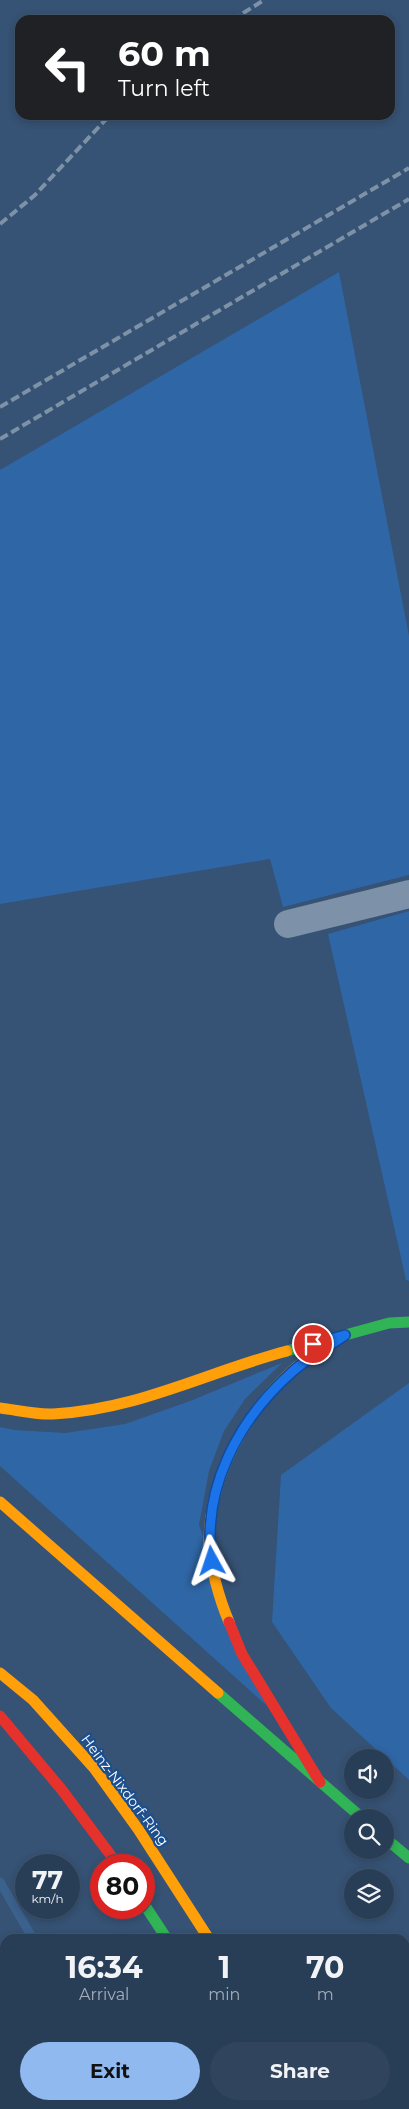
<!DOCTYPE html>
<html lang="en">
<head>
<meta charset="utf-8">
<style>
  body { margin:0; font-family:Montserrat,sans-serif; background:#30455d; color:#f1f3f6; height:100vh; display:flex; flex-direction:column; font-size:19px; white-space:nowrap }
  * { box-sizing:border-box; margin:0 }
  p { font-size:16px; color:#a5aeba }
  .icon { flex:none; width:28px; height:28px; fill:none; stroke:currentColor; stroke-width:2; stroke-linecap:round; stroke-linejoin:round }
  .map { position:relative; flex:1; overflow:hidden }
  .sheet { position:absolute; left:0px; top:1934px; width:410px; height:176px; display:flex; flex-direction:column; background:#283e57; border-radius:15px 15px 0 0; box-shadow:0 2px 8px #0003,0 0 0 1px #44576d }
  .sheet>* { flex:none }
  .banner { position:absolute; left:15px; top:15px; width:380px; height:105px; border-radius:15px; box-shadow:0 2px 8px #0003,0 0 0 1px #44576d; background:#202124; color:#fff; overflow:hidden }
  .fabs { position:absolute; left:344px; top:1749px; display:grid; gap:10px }
  .fabs a { display:grid; place-items:center; width:50px; height:50px; border-radius:50%; background:#283e57; box-shadow:0 2px 8px #0003,0 0 0 1px #44576d; font-size:25px }
  .speed { position:absolute; left:15px; top:1854px; display:flex; gap:10px; font-size:25px; font-weight:700; text-align:center }
  .speed>* { display:grid; place-content:center; width:65px; height:65px; border-radius:50%; background:#283e57; box-shadow:0 2px 8px #0003,0 0 0 1px #44576d; line-height:1 }
  .speed small { font-size:12px; font-weight:400 }
  .speed .limit { border:8px solid #d22; background:#fff; color:#111 }
  .pin { position:absolute; display:grid; place-items:center; width:42px; height:42px; color:#fff; margin:-21px; border:2px solid #fff; border-radius:50%; box-shadow:0 1px 5px #0007 }
  .me { position:absolute; width:55px; margin:-28px; rotate:355deg; stroke-linejoin:round; filter:drop-shadow(0 0 4px #0008) }
  .turn { display:flex; align-items:center; gap:18px; height:105px; padding:0 20px; font-size:22px }
  .turn .icon { width:65px; height:65px; stroke-width:2.5 }
  .turn b { display:block; font-size:35px; line-height:42px }
  .eta { display:flex; justify-content:space-evenly; align-items:center; height:85px; text-align:center }
  .eta b { font-size:30px; font-weight:700; line-height:35px }
  .action { display:flex; gap:10px; margin-top:auto; padding:10px 20px }
  .action a { flex:1; height:58px; border-radius:30px; background:#90b9f0; color:#111; font-size:20px; font-weight:700; line-height:58px; text-align:center }
  .action a+a { background:#30455d; color:#f1f3f6 }
  .map>svg:first-child { display:block }
</style>
</head>
<body>
<div class="map">
<svg width="409" height="2109" viewBox="0 0 409 2109">
  <rect width="100%" height="100%" fill="#365274"/>
  <g fill="#2f66a5">
    <polygon points="339,272 409,636 409,875 283,907 270,859 0,904 0,470"/>
    <polygon points="409,911 409,1281 406,1280 328,934"/>
    <polygon points="282,1363 245,1399 224,1431 209,1471 199,1525 266,1705 0,1466 0,1427 15,1430 65,1433 125,1424 190,1401"/>
    <polygon points="409,1383 409,1780 331,1708 272,1622 281,1475"/>
  </g>
  <polygon fill="#3b618d" points="0,2049 5,2060 2,2079 0,2080"/>
  <g fill="none" stroke-linecap="round" stroke-linejoin="round">
    <polyline stroke="#3b618d" stroke-width="9" points="0,1882 33,1939"/>
    <polyline stroke="#7d92a8" stroke-width="28" points="288,924 409,894"/>
    <g stroke="#30b455" stroke-width="11">
      <polyline points="287,1351 389,1323 409,1322"/>
      <polyline points="218,1693 362,1818"/>
      <polyline points="385,1838 409,1858"/>
      <polyline points="144,1904 167,1939"/>
    </g>
    <g stroke="#ff9f0a" stroke-width="11">
      <path d="M0,1408C17,1410 36,1415 53,1414C137,1410 207,1372 287,1351"/>
      <polyline points="0,1502 218,1693"/>
      <path d="M229,1622C220,1601 209,1564 209,1541C210,1476 244,1414 292,1371C307,1357 328,1347 345,1335"/>
      <polyline points="0,1673 33,1700 94,1768 138,1829 209,1939"/>
      <polyline points="405,2039 409,2040"/>
      <polyline points="300,2105 302,2109"/>
    </g>
    <g stroke="#e5322d" stroke-width="11">
      <polyline points="229,1622 242,1654 320,1782"/>
      <polyline points="0,1716 62,1790 118,1865"/>
      <polyline points="405,2081 409,2080"/>
      <polyline points="140,2109 154,2105"/>
      <polyline points="255,2109 274,2105"/>
    </g>
    <g stroke="#7e92a7" stroke-width="4" stroke-dasharray="9 4" stroke-linecap="butt">
      <polyline points="232,20 264,0"/>
      <polyline points="0,224 35,195 110,115"/>
      <polyline points="0,407 409,168"/>
      <polyline points="0,439 409,199"/>
    </g>
  </g>
  <g fill="none" stroke-linecap="round" stroke-linejoin="round">
    <defs>
      <path id="route" d="M212,1561C201,1489 239,1419 292,1372C307,1358 328,1347 345,1335L313,1344"/>
    </defs>
    <use href="#route" stroke="#114b97" stroke-width="12"/>
    <use href="#route" stroke="#1a73e8" stroke-width="9"/>
  </g>
  <g text-anchor="middle" stroke-width="4.5" stroke-linejoin="round" paint-order="stroke">
    <g font-size="14" fill="#fff" stroke="#1b4f8f">
      <text transform="translate(125 1790) rotate(53)" y="5">Heinz-Nixdorf-Ring</text>
    </g>
  </g>
</svg>
<div class="fabs">
<a><svg class="icon" aria-label="sound" viewBox="0 0 24 24"><path d="M4 9h4l5-4v14l-5-4H4zM17 9q2 3 0 6"/></svg></a>
<a><svg class="icon" aria-label="search" viewBox="0 0 24 24"><circle cx="10" cy="10" r="6"/><path d="M15 15l6 6"/></svg></a>
<a><svg class="icon" aria-label="layers" viewBox="0 0 24 24"><path d="M12 4l9 5-9 5-9-5zM3 14l9 5 9-5"/></svg></a>
</div>
<div class="speed"><div>77<small>km/h</small></div><div class="limit">80</div></div>
<div class="pin" style="left:313px;top:1344px;background:#d93025"><svg class="icon" aria-label="arrive" viewBox="0 0 24 24"><path d="M6 21V4h12l-3 4 3 4H6"/></svg></div>
<svg class="me" style="left:212px;top:1561px" viewBox="-20 -20 40 40"><path d="M0-17L14 15 0 8-14 15z" fill="#1a73e8" stroke="#fff" stroke-width="4"/></svg>
<div class="banner">
<div class="turn"><svg class="icon" aria-label="left" viewBox="0 0 24 24"><path d="M17 20v-9H6M10 6l-5 5 5 5"/></svg><div><b>60 m</b>Turn left</div></div>
</div>
<section class="sheet">
<div class="eta">
<div><b>16:34</b><p>Arrival</p></div>
<div><b>1</b><p>min</p></div>
<div><b>70</b><p>m</p></div>
</div>
<div class="action"><a>Exit</a><a>Share</a></div>
</section>
</div>
</body>
</html>
